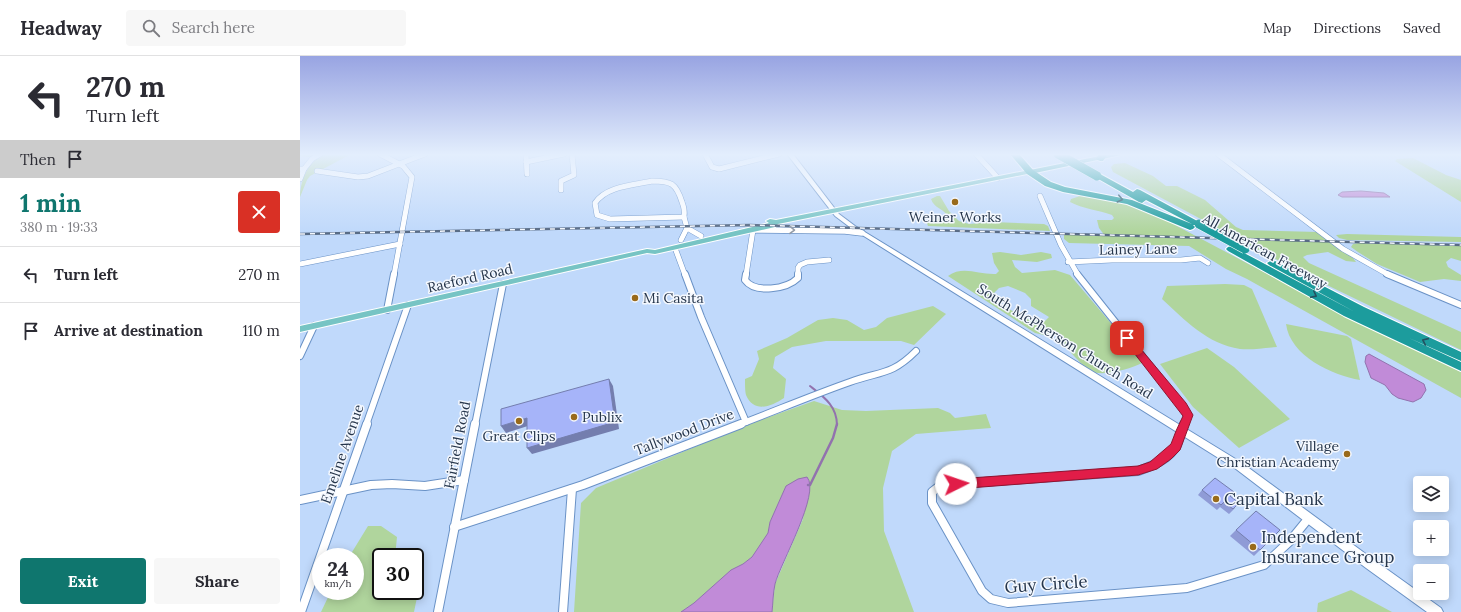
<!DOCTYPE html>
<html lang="en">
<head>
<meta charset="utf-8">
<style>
  body { margin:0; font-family:Lora,serif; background:#f7f7f7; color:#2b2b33; height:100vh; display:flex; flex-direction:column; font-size:15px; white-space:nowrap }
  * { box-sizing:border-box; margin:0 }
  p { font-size:13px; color:#7c7c81 }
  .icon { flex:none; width:22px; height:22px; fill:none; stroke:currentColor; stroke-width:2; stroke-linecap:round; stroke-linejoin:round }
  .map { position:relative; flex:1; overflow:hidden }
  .side { display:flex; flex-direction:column; background:#fff; width:300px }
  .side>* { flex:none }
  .guide { background:#fff; color:#2b2b33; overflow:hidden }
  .fabs { position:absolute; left:1113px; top:420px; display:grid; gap:8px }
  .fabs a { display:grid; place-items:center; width:36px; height:36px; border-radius:4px; background:#fff; box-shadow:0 2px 10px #0003; font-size:20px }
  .speed { position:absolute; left:12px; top:492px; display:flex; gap:8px; font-size:20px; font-weight:700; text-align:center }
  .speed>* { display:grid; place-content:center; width:52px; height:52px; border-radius:50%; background:#fff; box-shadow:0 2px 10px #0003; line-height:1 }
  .speed small { font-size:10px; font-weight:400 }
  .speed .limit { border:2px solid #111; border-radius:6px; background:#fff; color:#111 }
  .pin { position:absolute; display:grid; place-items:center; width:34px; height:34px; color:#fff; margin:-17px; border-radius:8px; box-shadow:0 2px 6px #0006 }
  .me { position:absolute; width:44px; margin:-22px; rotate:86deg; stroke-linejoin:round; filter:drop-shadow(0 0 3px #0008) }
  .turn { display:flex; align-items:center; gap:14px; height:84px; padding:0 20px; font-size:18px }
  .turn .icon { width:52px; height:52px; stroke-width:2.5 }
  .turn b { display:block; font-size:28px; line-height:34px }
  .then { display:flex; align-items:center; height:38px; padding:0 20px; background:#0003; gap:8px; font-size:15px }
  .round { display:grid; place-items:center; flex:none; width:42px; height:42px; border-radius:4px; background:#f7f7f7 }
  .headline { display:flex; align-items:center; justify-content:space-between; height:68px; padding:0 20px }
  h1 { font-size:24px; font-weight:800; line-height:30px; color:#0f766e }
  .button { display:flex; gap:8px; margin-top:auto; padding:8px 20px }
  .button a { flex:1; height:46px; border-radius:4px; background:#0f766e; color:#fff; font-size:16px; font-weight:800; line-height:46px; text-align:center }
  .button a+a { background:#f7f7f7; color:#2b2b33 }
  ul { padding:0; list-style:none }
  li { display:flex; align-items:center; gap:12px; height:56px; padding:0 20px; border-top:1px solid #e1e1e2 }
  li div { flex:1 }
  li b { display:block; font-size:15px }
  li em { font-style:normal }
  header { display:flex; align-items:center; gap:24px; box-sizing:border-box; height:56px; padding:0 20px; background:#fff; border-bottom:1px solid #e1e1e2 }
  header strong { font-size:19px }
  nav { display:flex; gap:22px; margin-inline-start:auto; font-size:14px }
  .search { width:280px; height:36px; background:#f7f7f7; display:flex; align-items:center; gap:10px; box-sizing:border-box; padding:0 14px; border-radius:4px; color:#7c7c81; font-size:15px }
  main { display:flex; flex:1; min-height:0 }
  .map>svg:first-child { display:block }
</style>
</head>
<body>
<header>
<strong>Headway</strong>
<div class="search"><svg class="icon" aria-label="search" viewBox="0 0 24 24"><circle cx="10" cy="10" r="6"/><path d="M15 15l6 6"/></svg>Search here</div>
<nav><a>Map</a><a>Directions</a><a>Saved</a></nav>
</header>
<main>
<section class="side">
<div class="guide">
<div class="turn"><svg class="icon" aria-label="left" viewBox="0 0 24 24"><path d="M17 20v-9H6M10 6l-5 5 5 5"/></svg><div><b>270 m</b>Turn left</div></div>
<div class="then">Then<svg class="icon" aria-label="arrive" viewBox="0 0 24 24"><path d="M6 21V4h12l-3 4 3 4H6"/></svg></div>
</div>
<div class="headline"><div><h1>1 min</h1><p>380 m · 19:33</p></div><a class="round" style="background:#d93025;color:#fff"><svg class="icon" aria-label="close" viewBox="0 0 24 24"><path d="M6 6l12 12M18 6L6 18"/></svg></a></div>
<ul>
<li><svg class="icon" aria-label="left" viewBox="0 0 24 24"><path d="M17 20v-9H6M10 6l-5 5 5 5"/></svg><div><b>Turn left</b></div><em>270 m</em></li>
<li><svg class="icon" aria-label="arrive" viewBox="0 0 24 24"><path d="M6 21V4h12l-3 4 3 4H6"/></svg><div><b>Arrive at destination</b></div><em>110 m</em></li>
</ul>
<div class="button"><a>Exit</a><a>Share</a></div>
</section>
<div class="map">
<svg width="1161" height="556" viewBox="0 0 1161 556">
  <rect width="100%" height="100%" fill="#c0d9fb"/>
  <g fill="#b0d59d" fill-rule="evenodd">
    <path d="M0,98H51L10,120L7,124L0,141C0,127 6,111 17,102L0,100Z"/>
    <polygon points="1113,102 1146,119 1161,124 1161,146 1095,105 1097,103"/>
    <polygon points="825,107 853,120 866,130 877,130 905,144 936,171 943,174 1018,176 1053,202 1056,206 1046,205 1028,196 1007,199 1003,201 1009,207 1161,276 1161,294 998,215 813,116 811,111 814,108"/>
    <path d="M783,139L822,147L860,161L1056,265L1161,316V342L947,223L926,213L889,190L769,187L764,183V178L805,180L799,172L797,164H812L814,162L812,159C798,154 783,153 770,146L771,143Z"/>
    <path d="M637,140H640L649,155L659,165L669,168L693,166L744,168L748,170L750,175L628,170L626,165L633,162L645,163L647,159C642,152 634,152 631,143Z"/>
    <polygon points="1047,178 1161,181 1161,186 1047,184 1039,182 1036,179"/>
    <polygon points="1059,187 1161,190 1161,205 1151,202 1146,206 1148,211 1161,219 1161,225 1144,223 1120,226 1077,208 1058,196 1051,191 1053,188"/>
    <path d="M700,196L721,199L741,196L751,198L752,202L737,206L712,204L715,211L722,217L755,214L770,219L821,279L842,307C830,313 803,321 790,315C785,312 778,304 774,300C767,293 764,284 756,278L744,279L735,277L648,220C663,209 679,219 696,218L699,215L694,207L692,197ZM708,230L725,237L731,243V250L749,261L745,265L730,264L701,249L694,237L699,232Z"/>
    <path d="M925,228L944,229L952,233L977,291C965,292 952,294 940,293C907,288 885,264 862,243L867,230Z"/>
    <path d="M633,250L646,258L614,289L601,285H526L492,291L475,301L473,312L486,323L484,342C472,350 454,358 446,339C445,335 445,328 445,323L452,320L459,303L457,295L487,282L518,264L533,262L547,264L564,274L576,271L587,262Z"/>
    <path d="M986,268L1047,280L1051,283L1060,324C1032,319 990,300 986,268Z"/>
    <polygon points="907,292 934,311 990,363 939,392 893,351 860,308"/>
    <polygon points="514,345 542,354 566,355 638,352 650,357 655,362 686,358 691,372 616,378 592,395 583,432 584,475 614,556 472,556 475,528 503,463 504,455 486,430 470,466 468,477 452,501 443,508 431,514 394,547 381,556 274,556 281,447 296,432 455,366"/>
    <polygon points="68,470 81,470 97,481 95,501 81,501 81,535 115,535 115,506 124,507 114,556 21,556 31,535 55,535 55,501 49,501"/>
    <polygon points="1051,534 1092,556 1017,556 1018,547"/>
  </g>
  <g fill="#c18bd8" stroke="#9272ae">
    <polygon points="1061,135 1084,137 1090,141 1042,141 1038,139 1042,136"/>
    <polygon points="1069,298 1124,328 1126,334 1121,342 1113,346 1098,342 1092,338 1085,329 1071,322 1065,306 1066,300"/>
    <path d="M507,421C521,437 480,508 475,528C473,537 473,547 472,556H381L394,547L431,514L443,508L452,501L468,477L470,466L486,430L498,423Z"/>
  </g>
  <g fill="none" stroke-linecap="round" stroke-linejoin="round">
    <path stroke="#9272ae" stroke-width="2" d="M510,330C524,341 537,350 537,369"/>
    <polyline stroke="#9272ae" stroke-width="2.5" points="508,429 510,429 533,382 537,368"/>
    <defs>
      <g id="minor-far2">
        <polyline points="80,98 103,110 112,121 94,219"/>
        <polyline points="226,98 227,118"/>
        <polyline points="405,98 412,111 419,113 479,98"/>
        <polyline points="676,98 698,122"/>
        <polyline points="918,98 1043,193 1089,219"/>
        <polyline points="226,106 264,98"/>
        <polyline points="0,113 4,113 0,123"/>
        <polyline points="4,113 12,103 20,98"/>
        <polyline points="17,115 58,121 68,120 125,98"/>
        <path d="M352,125C371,125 376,127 382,146C384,151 385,155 384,161L310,163L297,159L295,147C306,130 334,129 352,125Z"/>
        <polyline points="261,134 261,125 274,119 272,98"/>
        <polyline points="740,140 761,189 778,219"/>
        <polyline points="387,172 401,180"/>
        <polyline points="381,184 387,172 384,161"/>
        <polyline points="375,192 385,219"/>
        <polyline points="768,206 812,204 881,204 900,202 908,207"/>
        <polyline points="0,208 100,188"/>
        <polyline points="446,219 453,174"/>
        <polyline points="498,219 498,212 500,209 507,206 529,204"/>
      </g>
      <g id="minor-far1">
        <polyline points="385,218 401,261 446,366"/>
        <path d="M446,218L445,224C455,238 487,233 498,222V218"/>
        <polyline points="777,218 882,350 887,360 884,369"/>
        <polyline points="1087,218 1161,249"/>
        <polyline points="87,254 94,218"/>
        <polyline points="0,300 14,270"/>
        <polyline points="66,369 108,249"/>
        <polyline points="175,369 203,228"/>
        <path d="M438,369C475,355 513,339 550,326C580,315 591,320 616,295"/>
      </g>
      <g id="minor">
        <path d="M884,368C880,375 880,382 877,389C870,403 852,410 838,415L641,429L632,436V447L682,535L691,543L708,547L887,532L964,509L990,485L1008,463"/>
        <polyline points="0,444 71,429 92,428 125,430 164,424"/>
        <polyline points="154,471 283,429 441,368"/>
        <polyline points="1,556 67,368"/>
        <polyline points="138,556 175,368"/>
        <polyline points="263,556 272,433"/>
      </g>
      <polyline id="tertiary" points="454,174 545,175 562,177"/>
      <polygon id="secondary" points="487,98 493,98 539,158 555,170 942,407 1074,504 1141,552 1143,556 1127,556 1066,512 936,413 551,172 535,160"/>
      <polygon id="primary" points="730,114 732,115 732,117 478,168 475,171 355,198 347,197 0,276 0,270 347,193 355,194 469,167 466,165 470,163 476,164"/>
      <polygon id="trunk" points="810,98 826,98 730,118 726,116 730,114"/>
      <g id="motorway">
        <polygon points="710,98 719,98 733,114 751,126 765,131 832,144 892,168 846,144 842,147 839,146 793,120 794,118 800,118 833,136 837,133 840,134 901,167 899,169 893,169 895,171 893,173 890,174 827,148 763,136 745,130 727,118"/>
        <polygon points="799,98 808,98 803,105 800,105 796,103"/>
        <polygon points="931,190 1055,256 969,209 967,207 972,204 975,205 1064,251 1161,296 1161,305 1109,282 1161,306 1161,315 1044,260 928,195 926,193 928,191"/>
      </g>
    </defs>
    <use href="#minor-far2" stroke="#6a92c6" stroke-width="6"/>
    <use href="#minor-far1" stroke="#6a92c6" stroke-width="8"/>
    <use href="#minor" stroke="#6a92c6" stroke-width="10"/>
    <use href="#tertiary" stroke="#6a92c6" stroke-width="7"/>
    <use href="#secondary" stroke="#6a92c6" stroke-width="2"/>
    <use href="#primary" stroke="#fff" stroke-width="2"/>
    <use href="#trunk" stroke="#fff" stroke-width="2"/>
    <use href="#motorway" stroke="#fff" stroke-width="2"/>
    <use href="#minor-far2" stroke="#fff" stroke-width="5"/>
    <use href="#minor-far1" stroke="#fff" stroke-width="6"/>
    <use href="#minor" stroke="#fff" stroke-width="8"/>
    <use href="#tertiary" stroke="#fff" stroke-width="5.5"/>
    <use href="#secondary" fill="#fff" fill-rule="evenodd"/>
    <use href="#primary" fill="#77c4c4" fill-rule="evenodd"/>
    <use href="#trunk" fill="#4ab0b0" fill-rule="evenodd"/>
    <use href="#motorway" fill="#1c9c9d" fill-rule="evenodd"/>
    <defs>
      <polyline id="rail" points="0,178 450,169 1161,189"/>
    </defs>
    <use href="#rail" stroke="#586b85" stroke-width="2.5"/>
    <use href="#rail" stroke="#f4f8fe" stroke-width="1.5" stroke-dasharray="5" stroke-linecap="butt"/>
    <defs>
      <g id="motorway-bridge">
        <polyline points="758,98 797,120"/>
        <polyline points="899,168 945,193"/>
      </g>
    </defs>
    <use href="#motorway-bridge" stroke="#fff" stroke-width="10" stroke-linecap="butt"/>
    <use href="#motorway-bridge" stroke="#1c9c9d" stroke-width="9"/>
  </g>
  <g fill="#8f9bd6">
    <polygon points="902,434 930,441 935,452 929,458 920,451 917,454 898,439"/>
    <polygon points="936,474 980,474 954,500 930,480"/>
  </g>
  <g fill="#747eae">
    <polygon points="309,323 313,330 319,373 232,398 227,392"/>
    <polygon points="227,362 231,369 206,377 201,370"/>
  </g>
  <g fill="#a6b4f9" stroke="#747eae">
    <polygon points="309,323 315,366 227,392 227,362 201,370 201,353"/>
    <polygon points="915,422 934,436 930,440 939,447 933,453 924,446 921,449 902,434"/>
    <polygon points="956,455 980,474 960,494 936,474"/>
  </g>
  <defs><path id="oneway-chevron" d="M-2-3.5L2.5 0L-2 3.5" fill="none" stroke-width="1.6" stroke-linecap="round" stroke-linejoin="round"/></defs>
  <g stroke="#245060">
    <use href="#oneway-chevron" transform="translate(820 143) rotate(13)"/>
    <use href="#oneway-chevron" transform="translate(1014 239) rotate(27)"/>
    <use href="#oneway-chevron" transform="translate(1125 285) rotate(-156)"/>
  </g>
  <use stroke="#929aa6" href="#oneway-chevron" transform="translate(492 174) rotate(1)"/>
  <linearGradient id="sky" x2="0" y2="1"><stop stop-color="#98a4e2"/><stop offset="0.56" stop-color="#e3eefd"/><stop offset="1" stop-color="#e3eefd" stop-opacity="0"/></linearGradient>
  <rect width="1161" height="176" fill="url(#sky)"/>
  <polygon fill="#e11d48" stroke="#92132f" points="827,279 830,280 886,347 893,359 880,394 871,403 857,413 838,419 656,433 652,432 650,428 652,425 656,423 838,410 850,406 871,388 876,375 883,360 824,284 822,282 824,280"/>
  <g fill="#996a1b" stroke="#f4f8fe" stroke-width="1.5">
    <circle cx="655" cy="146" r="4"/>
    <circle cx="335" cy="242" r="4"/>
    <circle cx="274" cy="361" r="4"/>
    <circle cx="219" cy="365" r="4"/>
    <circle cx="1047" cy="398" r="4"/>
    <circle cx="916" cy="443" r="4"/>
    <circle cx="953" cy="491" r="4"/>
  </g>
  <g text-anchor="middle" stroke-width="3" stroke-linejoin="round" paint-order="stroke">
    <g font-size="14" fill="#26364c" stroke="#f4f8fe">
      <text x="655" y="166">Weiner Works</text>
      <text x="343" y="247" text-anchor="start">Mi Casita</text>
      <text x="282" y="366" text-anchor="start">Publix</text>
      <text x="219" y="385">Great Clips</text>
      <text x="1039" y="395" text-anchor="end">Village<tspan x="1039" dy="16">Christian Academy</tspan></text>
    </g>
    <g font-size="14" fill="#26364c" stroke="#f4f8fe">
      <text transform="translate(838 193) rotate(-1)" y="5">Lainey Lane</text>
      <text transform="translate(965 195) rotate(29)" y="5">All American Freeway</text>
      <text transform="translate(170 222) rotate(-13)" y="5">Raeford Road</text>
      <text transform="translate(765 285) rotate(32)" y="5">South McPherson Church Road</text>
      <text transform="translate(384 376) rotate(-21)" y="5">Tallywood Drive</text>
      <text transform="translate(157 389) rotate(-79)" y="5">Fairfield Road</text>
      <text transform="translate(42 398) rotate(-71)" y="5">Emeline Avenue</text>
    </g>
    <g font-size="17" fill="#26364c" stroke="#f4f8fe" text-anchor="start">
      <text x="924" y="449">Capital Bank</text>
      <text x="961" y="487">Independent<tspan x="961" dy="20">Insurance Group</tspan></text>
    </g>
    <g font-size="17" fill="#26364c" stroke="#f4f8fe">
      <text transform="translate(746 528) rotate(-4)" y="6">Guy Circle</text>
    </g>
  </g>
</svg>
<div class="fabs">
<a><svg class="icon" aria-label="layers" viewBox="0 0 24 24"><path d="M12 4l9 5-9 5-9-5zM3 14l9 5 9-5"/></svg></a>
<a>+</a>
<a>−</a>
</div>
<div class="speed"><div>24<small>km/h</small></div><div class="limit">30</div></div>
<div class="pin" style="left:827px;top:282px;background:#d93025"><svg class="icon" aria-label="arrive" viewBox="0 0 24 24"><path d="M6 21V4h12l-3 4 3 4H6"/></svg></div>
<svg class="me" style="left:656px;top:428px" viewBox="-20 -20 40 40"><circle r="19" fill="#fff"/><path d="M0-13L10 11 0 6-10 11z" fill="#e11d48"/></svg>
</div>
</main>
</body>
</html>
